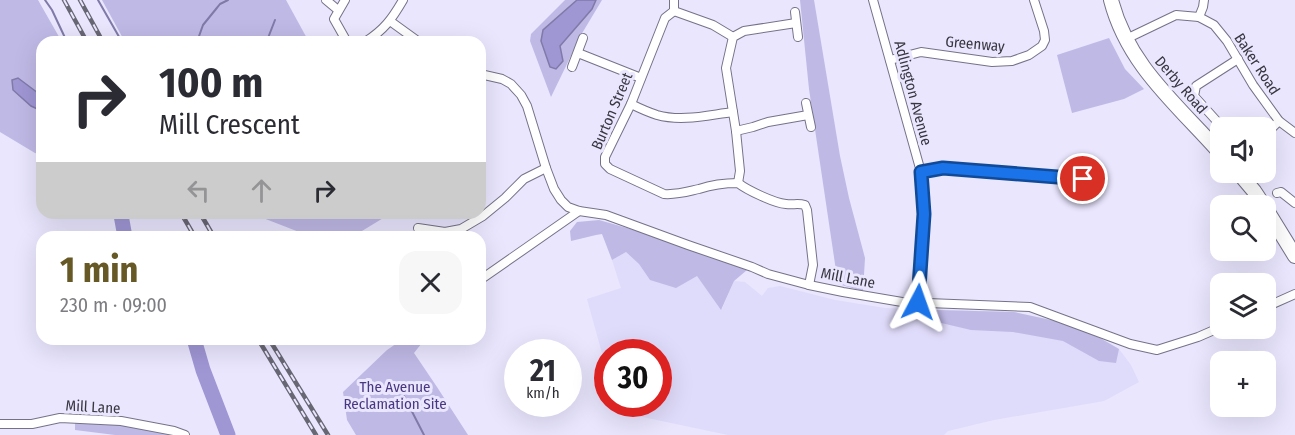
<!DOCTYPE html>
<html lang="en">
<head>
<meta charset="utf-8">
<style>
  body { margin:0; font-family:"Fira Sans Condensed",sans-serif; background:#f7f7f7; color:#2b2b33; height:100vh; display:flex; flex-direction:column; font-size:22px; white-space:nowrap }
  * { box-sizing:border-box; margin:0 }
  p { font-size:20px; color:#7c7c81 }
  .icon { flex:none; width:33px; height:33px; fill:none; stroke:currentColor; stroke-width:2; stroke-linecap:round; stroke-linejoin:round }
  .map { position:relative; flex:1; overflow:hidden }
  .panel { position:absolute; left:36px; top:231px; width:450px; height:114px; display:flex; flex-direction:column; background:#fff; border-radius:18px; box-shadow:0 6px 24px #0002 }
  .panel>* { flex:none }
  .top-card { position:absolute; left:36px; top:36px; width:450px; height:183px; border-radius:18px; box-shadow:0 6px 24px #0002; background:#fff; color:#2b2b33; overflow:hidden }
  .fabs { position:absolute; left:1210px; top:117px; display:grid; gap:12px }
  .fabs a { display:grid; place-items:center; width:66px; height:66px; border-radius:12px; background:#fff; box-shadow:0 6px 24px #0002; font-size:30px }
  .speed { position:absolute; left:504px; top:339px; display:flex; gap:12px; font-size:30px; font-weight:700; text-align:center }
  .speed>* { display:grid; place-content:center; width:78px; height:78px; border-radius:50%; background:#fff; box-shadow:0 6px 24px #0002; line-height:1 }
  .speed small { font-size:15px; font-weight:400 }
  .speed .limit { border:9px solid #d22; background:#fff; color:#111 }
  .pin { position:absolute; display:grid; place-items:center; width:51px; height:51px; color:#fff; margin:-26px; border:3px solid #fff; border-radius:50%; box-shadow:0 2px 6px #0007 }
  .me { position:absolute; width:66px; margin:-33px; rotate:4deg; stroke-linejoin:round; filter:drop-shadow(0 0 4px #0008) }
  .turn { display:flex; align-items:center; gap:21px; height:126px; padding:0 24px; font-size:27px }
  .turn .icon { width:78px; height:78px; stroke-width:2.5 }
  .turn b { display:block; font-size:42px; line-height:51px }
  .lanes { display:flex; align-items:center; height:57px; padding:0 24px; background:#0003; justify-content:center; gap:30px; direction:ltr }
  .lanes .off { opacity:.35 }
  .round { display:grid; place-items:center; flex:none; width:63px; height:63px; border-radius:18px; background:#f7f7f7 }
  .headline { display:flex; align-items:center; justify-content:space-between; height:102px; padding:0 24px }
  h1 { font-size:36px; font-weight:700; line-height:45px; color:#675926 }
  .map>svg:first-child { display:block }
</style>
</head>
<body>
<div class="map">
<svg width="1295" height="435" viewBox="0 0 1295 435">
  <rect width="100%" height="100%" fill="#e9e6fe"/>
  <polygon fill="#dfdbfa" points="626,252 639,264 650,280 697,276 722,309 734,281 745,282 762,296 768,288 780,286 835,300 885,308 1014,312 1100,338 1119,349 1131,365 1139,382 1104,401 994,420 948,431 944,435 728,435 619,412 617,404 658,404 658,352 608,352 607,371 587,299 621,288 612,260"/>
  <g fill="#bfb9e6">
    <polygon points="0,0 38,0 62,42 42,42 42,155 35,153 0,132"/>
    <polygon points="102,0 286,0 309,42 125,42"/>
    <polygon points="565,0 577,0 543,30 541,41 550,67 560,46 592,9 596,0 602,0 581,35 551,97 530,41 531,34"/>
    <polygon points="800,0 814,0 840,156 849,198 865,258 863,291 838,284 809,89"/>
    <polygon points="1109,38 1125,69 1144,89 1124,99 1072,113 1057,55"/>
    <polygon points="250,213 384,213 385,217 352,237 312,237"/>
    <polygon points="599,220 641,232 747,270 734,281 721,310 697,276 676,288 650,280 639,264 626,252 612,260 602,234 596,235 571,241 570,231 577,222"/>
    <polygon points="897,309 1014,312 1065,323 1100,338 1119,349 1116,363 1099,361 1063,341 1013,332 971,330 920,318"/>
    <polygon points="403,339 425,339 414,353 437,387 468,435 356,435 347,420 343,392 387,350"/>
    <polygon points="75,422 125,424 181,435 115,435 75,430"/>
  </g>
  <g fill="#9f96d4" stroke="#807aa8" stroke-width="1.5">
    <polygon points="577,0 596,0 592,9 560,46 563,61 556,69 550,67 541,41 543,30"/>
    <polygon points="18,78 42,96 42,111 31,106 13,90 12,80"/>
  </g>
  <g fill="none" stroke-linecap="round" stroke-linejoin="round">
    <g stroke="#807aa8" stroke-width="2">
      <polyline points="45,0 52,10 67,42"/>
      <polyline points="98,0 122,42"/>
      <polyline points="191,42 198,39 203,25 216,9 220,4 228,0"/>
      <polyline points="268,42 268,38 275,20"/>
      <polyline points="404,396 424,435"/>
    </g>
    <g stroke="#9f96d4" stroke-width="15">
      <polyline points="121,215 125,237"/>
      <polyline points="194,339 203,370 228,435"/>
    </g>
    <defs>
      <g id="street">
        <polyline points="326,0 338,10"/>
        <polyline points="345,0 334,19 347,42"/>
        <path d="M674,0V11L665,18L631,104L605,157V164L610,169L664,194C677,195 686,192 699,189C711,185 725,183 738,183C747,190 774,203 786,204C793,205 798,203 805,205L807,210L813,265L809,285"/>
        <polyline points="873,0 921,172 924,214 918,302"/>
        <polyline points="674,11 713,25 733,37"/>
        <polyline points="795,12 798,37"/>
        <polyline points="1199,17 1203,7 1204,0"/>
        <polyline points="390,21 419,42"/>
        <polyline points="1126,39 1176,15 1199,17 1214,25 1227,41 1253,85 1279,121 1295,133"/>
        <path d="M365,42C384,30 392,19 403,0"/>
        <polyline points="578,53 641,78"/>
        <polyline points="890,60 921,52 992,62 1012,61 1029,55 1042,46 1045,40 1044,31 1034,0"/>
        <polyline points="572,67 583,38"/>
        <polyline points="480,74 502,79 511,84 521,95 527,106 546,168 554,189 561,200 568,207 579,211 606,215 688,245 752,267 768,274 809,285 843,292 902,302 1030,307 1130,344 1157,350 1198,337 1221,327"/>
        <polyline points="806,103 811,127"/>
        <path d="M631,104C639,108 648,112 657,115C682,122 708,115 733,112"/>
        <polyline points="1223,128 1194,96 1196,86 1238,59"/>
        <polyline points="736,131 753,127 768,122 808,115"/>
        <polyline points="1266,134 1279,121"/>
        <polyline points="921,172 943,168 1083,179"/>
        <polyline points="738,183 740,171 736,131 726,68 733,37 744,31 796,23"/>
        <polyline points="1277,193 1281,192 1295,203"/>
        <polyline points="418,228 445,232 461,229 483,216 505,198 524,179 546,168"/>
        <polyline points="480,280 579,211"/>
        <polyline points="1266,307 1295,294"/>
        <polyline points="0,424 32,424 60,418 121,421 174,431 185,435"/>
      </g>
      <g id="highway">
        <path d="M1111,0C1128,66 1178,105 1221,154"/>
        <polyline points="1238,172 1254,191 1264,206"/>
        <polyline points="1266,209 1295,256"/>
      </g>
    </defs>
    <use href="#street" stroke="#757288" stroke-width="10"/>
    <use href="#highway" stroke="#757288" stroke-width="16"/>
    <use href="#street" stroke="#fff" stroke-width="8"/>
    <use href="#highway" stroke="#fff" stroke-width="14"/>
    <defs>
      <g id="rail">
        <polyline points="64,0 87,42"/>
        <polyline points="80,0 103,42"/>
        <polyline points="181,213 195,237"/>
        <polyline points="200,213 214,237"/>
        <polyline points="258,339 316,435"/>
        <polyline points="269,339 328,435"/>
      </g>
    </defs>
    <use href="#rail" stroke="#686774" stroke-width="4.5"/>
    <use href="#rail" stroke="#e9e6fe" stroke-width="2" stroke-dasharray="7" stroke-linecap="butt"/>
  </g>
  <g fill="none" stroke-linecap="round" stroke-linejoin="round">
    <defs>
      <polyline id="route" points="918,302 924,214 921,172 943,168 1083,179"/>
    </defs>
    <use href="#route" stroke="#114b97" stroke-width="15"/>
    <use href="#route" stroke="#1a73e8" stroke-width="10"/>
  </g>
  <g text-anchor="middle" stroke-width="6" stroke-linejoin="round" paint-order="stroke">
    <g font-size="15" fill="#383740" stroke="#e9e6fe">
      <text transform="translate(975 44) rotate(5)" y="5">Greenway</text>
      <text transform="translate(1257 64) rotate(57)" y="5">Baker Road</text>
      <text transform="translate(1181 85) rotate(49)" y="5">Derby Road</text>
      <text transform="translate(913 93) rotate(75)" y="5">Adlington Avenue</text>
      <text transform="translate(612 111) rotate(-67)" y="5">Burton Street</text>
      <text transform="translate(848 278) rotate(11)" y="5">Mill Lane</text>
      <text transform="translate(93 407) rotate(3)" y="5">Mill Lane</text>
    </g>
    <g font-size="15" fill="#493781" stroke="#e9e6fe">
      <text x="395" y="392">The Avenue<tspan x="395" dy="17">Reclamation Site</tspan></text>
    </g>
  </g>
</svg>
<div class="fabs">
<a><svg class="icon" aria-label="sound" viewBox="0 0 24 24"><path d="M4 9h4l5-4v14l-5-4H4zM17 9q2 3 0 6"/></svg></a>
<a><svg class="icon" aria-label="search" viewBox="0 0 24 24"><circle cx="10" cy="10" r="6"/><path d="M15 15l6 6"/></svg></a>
<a><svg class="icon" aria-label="layers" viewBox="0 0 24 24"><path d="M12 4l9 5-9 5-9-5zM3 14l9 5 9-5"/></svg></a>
<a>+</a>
</div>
<div class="speed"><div>21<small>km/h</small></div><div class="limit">30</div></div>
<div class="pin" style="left:1083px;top:179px;background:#d93025"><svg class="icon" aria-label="arrive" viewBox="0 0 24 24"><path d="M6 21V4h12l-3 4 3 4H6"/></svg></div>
<svg class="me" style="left:918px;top:302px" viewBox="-20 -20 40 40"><path d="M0-17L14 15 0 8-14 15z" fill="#1a73e8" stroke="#fff" stroke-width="4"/></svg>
<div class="top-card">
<div class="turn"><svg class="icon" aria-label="right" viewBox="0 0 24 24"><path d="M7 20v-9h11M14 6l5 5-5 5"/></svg><div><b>100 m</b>Mill Crescent</div></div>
<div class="lanes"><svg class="icon off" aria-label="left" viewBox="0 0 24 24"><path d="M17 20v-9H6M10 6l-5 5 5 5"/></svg><svg class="icon off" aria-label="ahead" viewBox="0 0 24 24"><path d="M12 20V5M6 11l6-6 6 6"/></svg><svg class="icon" aria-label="right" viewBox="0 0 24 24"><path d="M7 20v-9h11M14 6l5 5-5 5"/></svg></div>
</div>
<section class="panel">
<div class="headline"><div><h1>1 min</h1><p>230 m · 09:00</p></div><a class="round"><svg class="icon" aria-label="close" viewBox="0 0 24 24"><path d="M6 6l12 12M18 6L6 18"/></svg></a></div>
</section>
</div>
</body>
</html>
